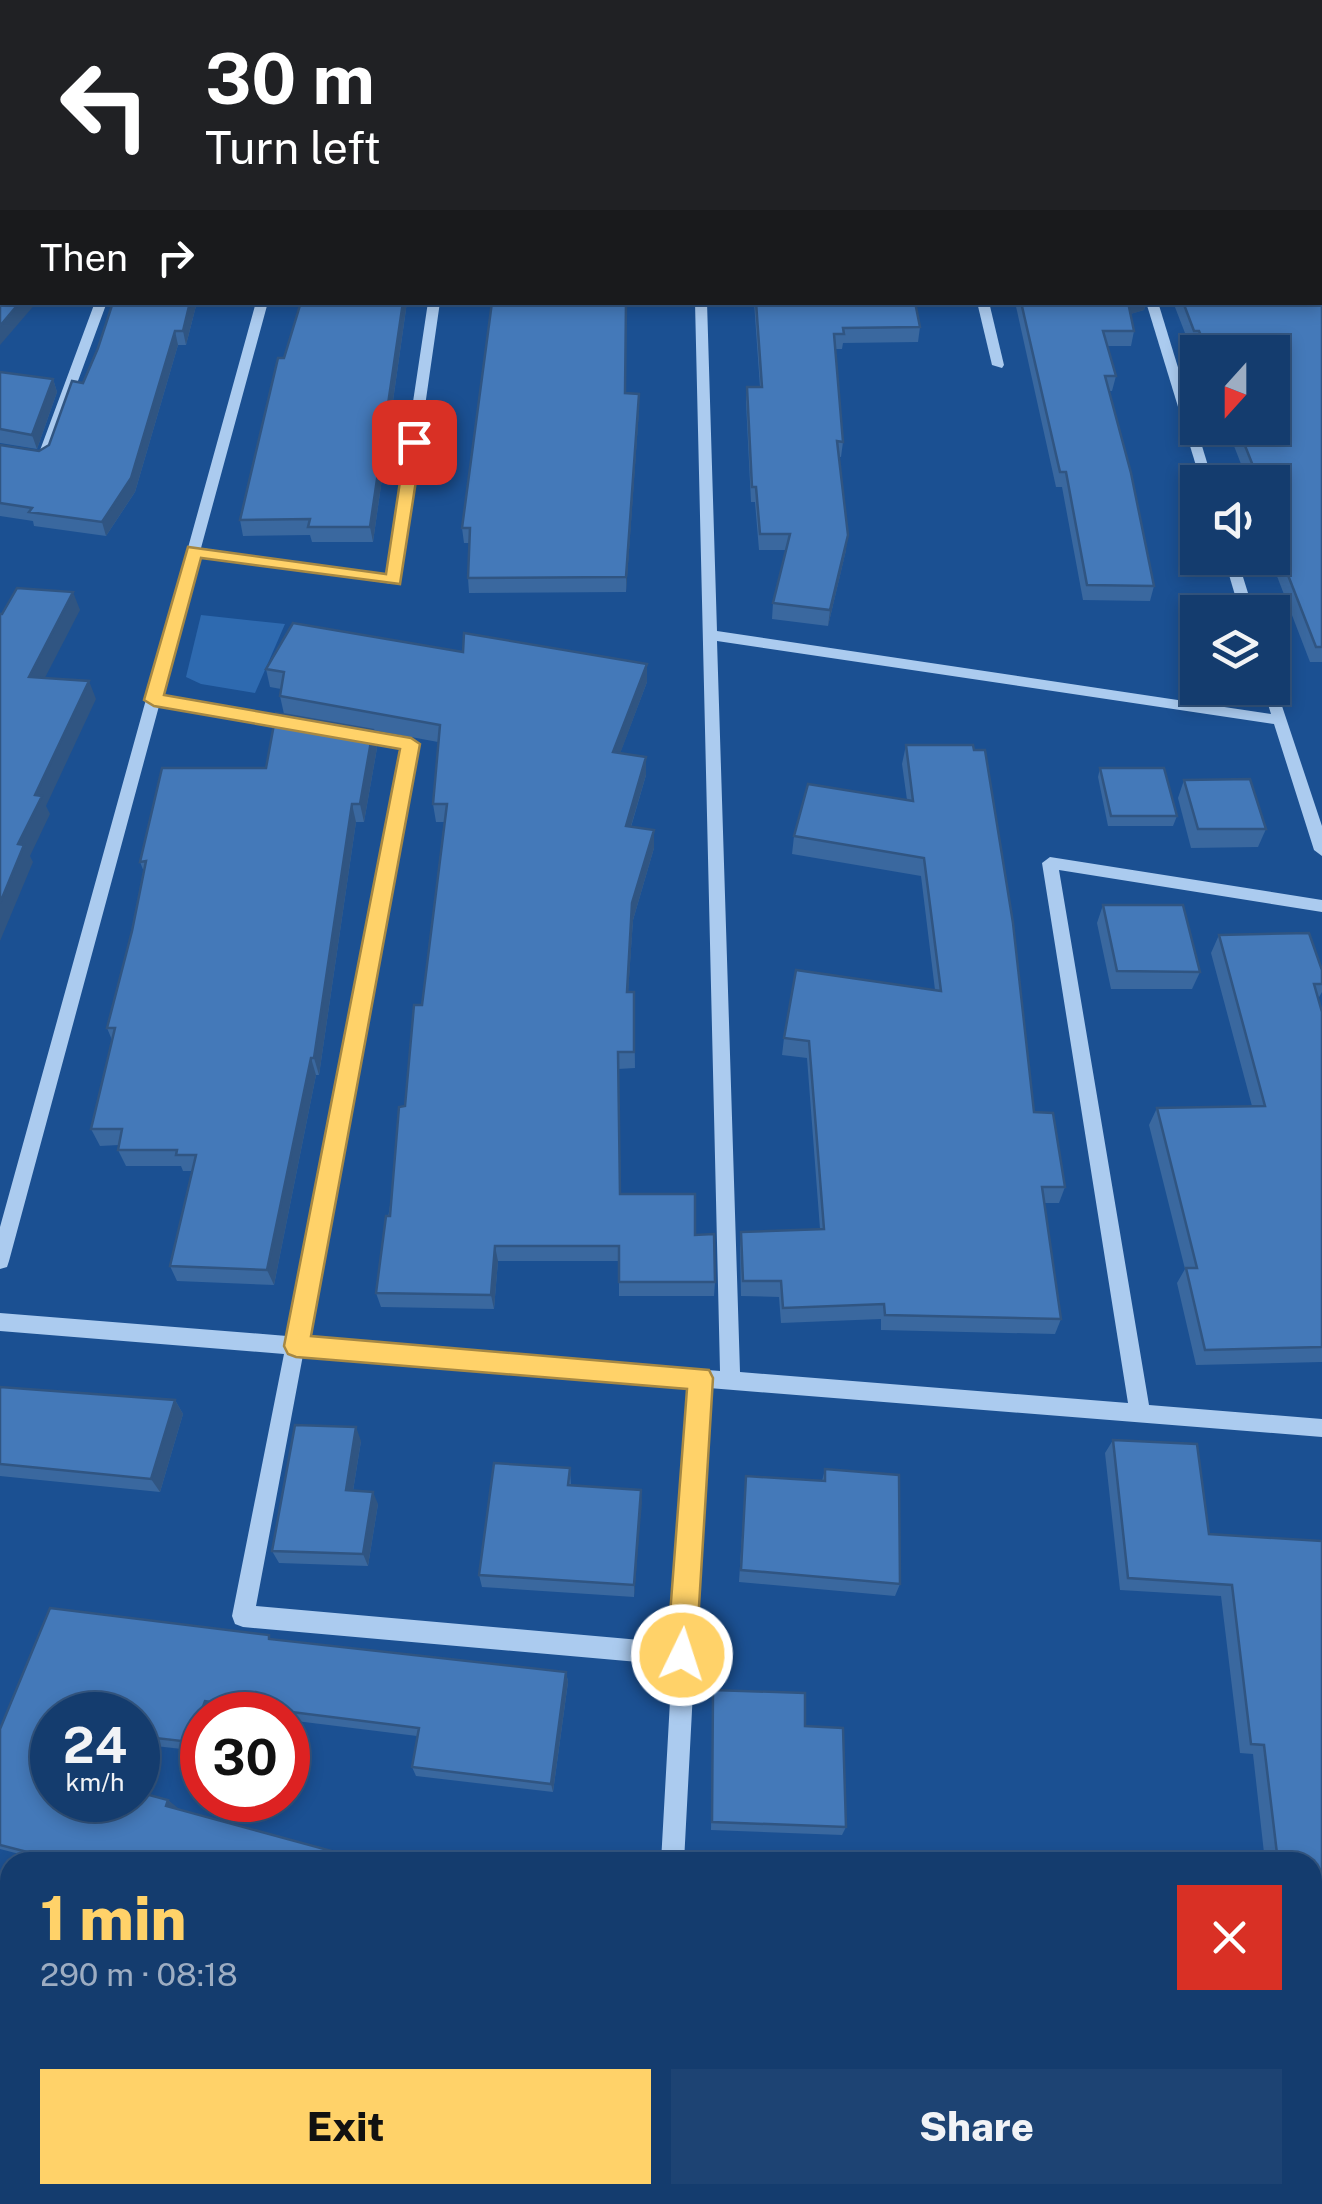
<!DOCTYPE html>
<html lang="en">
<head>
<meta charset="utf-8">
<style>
  body { margin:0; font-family:"Public Sans",sans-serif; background:#1d4373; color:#f1f3f6; height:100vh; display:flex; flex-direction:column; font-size:38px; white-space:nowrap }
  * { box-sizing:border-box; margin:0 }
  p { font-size:32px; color:#9dadc2 }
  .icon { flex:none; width:55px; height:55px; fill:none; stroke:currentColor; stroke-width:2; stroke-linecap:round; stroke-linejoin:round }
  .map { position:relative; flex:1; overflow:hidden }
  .details { position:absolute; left:0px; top:1852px; width:1322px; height:352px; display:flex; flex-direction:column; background:#143c6e; border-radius:30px 30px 0 0; box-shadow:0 5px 15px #0003,0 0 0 2px #335681 }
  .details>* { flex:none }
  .banner { position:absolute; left:0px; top:0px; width:1322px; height:305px; box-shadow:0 5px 15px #0003,0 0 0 2px #335681; background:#202124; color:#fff; overflow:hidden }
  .needle { width:65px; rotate:201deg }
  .buttons { position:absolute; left:1180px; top:335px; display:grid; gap:20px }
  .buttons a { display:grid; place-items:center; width:110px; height:110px; border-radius:0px; background:#143c6e; box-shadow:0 5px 15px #0003,0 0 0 2px #335681; font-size:50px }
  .speed { position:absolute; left:30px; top:1692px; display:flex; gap:20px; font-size:50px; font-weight:700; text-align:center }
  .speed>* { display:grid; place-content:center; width:130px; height:130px; border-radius:50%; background:#143c6e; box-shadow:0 5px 15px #0003,0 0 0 2px #335681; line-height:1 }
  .speed small { font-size:25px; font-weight:400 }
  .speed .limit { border:15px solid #d22; background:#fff; color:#111 }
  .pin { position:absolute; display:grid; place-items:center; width:85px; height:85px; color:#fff; margin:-42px; border-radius:20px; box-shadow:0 5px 15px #0006 }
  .me { position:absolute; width:110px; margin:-55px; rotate:4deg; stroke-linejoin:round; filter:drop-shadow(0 0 8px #0008) }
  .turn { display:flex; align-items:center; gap:35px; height:210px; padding:0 40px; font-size:45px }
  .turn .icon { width:130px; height:130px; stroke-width:2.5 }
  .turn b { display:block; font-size:70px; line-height:85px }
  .then { display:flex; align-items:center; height:95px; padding:0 40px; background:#0003; gap:20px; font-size:38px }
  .round { display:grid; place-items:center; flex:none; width:105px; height:105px; border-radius:0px; background:#1d4373 }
  .head { display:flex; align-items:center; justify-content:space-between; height:170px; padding:0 40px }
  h1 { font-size:60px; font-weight:800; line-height:75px; color:#ffd269 }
  .button { display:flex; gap:20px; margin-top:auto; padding:20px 40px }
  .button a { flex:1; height:115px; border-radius:0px; background:#ffd269; color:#111; font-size:40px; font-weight:800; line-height:115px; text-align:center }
  .button a+a { background:#1d4373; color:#f1f3f6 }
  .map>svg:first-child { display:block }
</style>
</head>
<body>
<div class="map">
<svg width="1322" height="2204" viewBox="0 0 1322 2204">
  <rect width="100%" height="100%" fill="#1b5092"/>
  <polygon fill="#2e6ab0" points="201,615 285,624 255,693 201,684 186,677"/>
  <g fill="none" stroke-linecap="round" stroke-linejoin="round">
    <g fill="#abcbef" fill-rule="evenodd">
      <polygon points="1051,0 1061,0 1062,2 1053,2"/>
      <polygon points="95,302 107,302 50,457 44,461 0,454 0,446 39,453"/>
      <polygon points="256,302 268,302 201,548 387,575 428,302 440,302 400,580 393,584 199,556 161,697 294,719 301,724 294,729 159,706 9,1261 7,1267 0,1269 0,1227"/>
      <path d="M695,302H707L717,631L1271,714L1263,688L1275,685L1322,826V856L1314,850L1274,724L717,641L740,1372L1128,1403L1042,863L1050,857L1322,900V912L1059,870L1149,1405L1322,1419V1437L709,1388L684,1862H661L672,1665L243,1627L235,1624L232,1616L284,1354L0,1331V1313L287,1336L403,749L349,739L347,735L354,730L411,740L418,745L306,1338L720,1371ZM303,1355L690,1386L674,1643L256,1606Z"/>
      <polygon points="977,302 989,302 1004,365 1002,368 992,365"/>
      <polygon points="1146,302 1158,302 1213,482 1201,482"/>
      <polygon points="1224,558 1237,558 1254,612 1240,612"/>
      <polygon points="0,1940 10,1943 10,1967 0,1964"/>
      <polygon points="745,2195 795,2195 799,2204 749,2204"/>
    </g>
  </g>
  <g fill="#3a689f">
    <polygon points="1301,0 1322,0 1322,662 1310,662 1270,558 1272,558 1272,482 1248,482 1227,428 1272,428 1272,352 1198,353 1195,346 1190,346 1173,302 1320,302 1320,2 1302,2"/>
    <polygon points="113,302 197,302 186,345 178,345 135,492 106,536 34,526 33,521 0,516 0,445 39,451 49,445 83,383 98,348"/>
    <polygon points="407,302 373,542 312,542 310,535 243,536 240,520 284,358"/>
    <polygon points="754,302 915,302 920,327 918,342 843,343 842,349 835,349 843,442 841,457 839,457 846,550 828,626 772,619 773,603 786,550 759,550 755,502 751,502 746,402 747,387 760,387"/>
    <polygon points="1015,302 1146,302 1144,310 1130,314 1134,331 1131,346 1107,346 1116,376 1112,391 1109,391 1154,586 1150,601 1083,600 1062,487 1056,487"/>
    <polygon points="0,372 53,379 57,392 37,449 0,443"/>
    <polygon points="625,393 639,394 639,409 626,592 469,593 468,578 469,543 464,543 462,528"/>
    <polygon points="463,652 647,664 647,682 620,753 646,775 631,827 654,848 633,920 628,992 634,992 635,1068 618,1069 621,1194 695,1235 715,1282 714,1296 619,1296 619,1261 498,1261 494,1309 381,1307 376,1293 422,1005 444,822 436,822 433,804 438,742 373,730 377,748 364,822 356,822 319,1075 316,1075 274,1285 177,1281 170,1266 193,1171 183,1171 181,1166 126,1166 118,1150 119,1145 100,1146 91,1129 112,1040 107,1028 132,931 144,872 140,862 266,768 284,714 280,696 281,689 270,687 266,669"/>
    <polygon points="906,745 1034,1112 1065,1187 1059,1203 1044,1203 1061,1319 1055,1334 881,1330 881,1319 781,1323 779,1297 741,1296 740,1248 741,1232 820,1229 807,1058 782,1055 784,1038 935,990 921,876 792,854 794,836 907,800 902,764"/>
    <polygon points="1100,768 1177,816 1173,826 1108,826 1098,777"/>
    <polygon points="1184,780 1266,829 1258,847 1191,848 1178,798"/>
    <polygon points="1103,905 1200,972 1192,989 1111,989 1097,923"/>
    <polygon points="1219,935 1322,970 1322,992 1318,999 1322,1012 1322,1362 1196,1365 1177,1283 1185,1269 1149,1125 1157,1108 1252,1106 1211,953"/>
    <polygon points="0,1387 175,1400 183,1414 160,1492 0,1476"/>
    <polygon points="1113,1440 1209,1534 1322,1541 1322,1889 1312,1888 1312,1862 1265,1862 1253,1754 1240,1753 1221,1596 1120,1590 1105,1453"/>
    <polygon points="361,1441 353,1491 378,1504 368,1566 279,1563 272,1551"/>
    <polygon points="570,1468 571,1486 641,1490 634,1597 482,1587 479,1575"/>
    <polygon points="825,1469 900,1584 895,1596 739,1582 745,1489 822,1481"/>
    <polygon points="272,1639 566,1672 568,1682 553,1792 416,1776 412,1767 417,1736 288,1720 288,1715 250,1715 214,1710 202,1715 202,1740 199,1751 138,1744 138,1715 52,1715 52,1800 168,1800 177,1809 339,1853 345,1860 345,1862 50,1862 0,1849 0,1729"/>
    <polygon points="713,1690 805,1726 846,1827 842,1835 711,1830"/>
    <polygon points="1166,2195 1312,2195 1322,2204 1195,2204"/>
  </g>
  <g fill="#305582">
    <polygon points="20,302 37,302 0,345 0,326"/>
    <polygon points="190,302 197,302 186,345 183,331"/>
    <polygon points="403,302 407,302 373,542 370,527"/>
    <polygon points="1127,302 1146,302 1144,310 1124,316"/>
    <polygon points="175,331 178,345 135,492 106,536 102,522"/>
    <polygon points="53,379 57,392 37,449 32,435"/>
    <polygon points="639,394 639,409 626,592 626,577"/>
    <polygon points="848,535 846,550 828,626 830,610"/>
    <polygon points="73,592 80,610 36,695 29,677"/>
    <polygon points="647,664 647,682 614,770 613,752"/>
    <polygon points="89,681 96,699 46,806 50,814 30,856 33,862 0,941 0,903 18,844 35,795"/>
    <polygon points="373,730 377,748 364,822 360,804"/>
    <polygon points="646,757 646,775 626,843 626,826"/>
    <polygon points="352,804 356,822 319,1075 314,1058"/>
    <polygon points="654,830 654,848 633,920 627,1009 632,903"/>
    <polygon points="311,1058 316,1075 274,1285 267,1270"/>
    <polygon points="495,1246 498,1261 494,1309 491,1295"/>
    <polygon points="175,1400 183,1414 160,1492 151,1479"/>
    <polygon points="356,1427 361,1441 351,1503 346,1490"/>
    <polygon points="641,1490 642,1503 634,1597 634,1585"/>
    <polygon points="373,1492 378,1504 368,1566 363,1554"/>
    <polygon points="566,1672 568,1682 553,1792 551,1784"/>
    <polygon points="205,1701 214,1710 212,1715 202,1715 202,1740 199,1751 190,1742"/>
    <polygon points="168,1800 178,1808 175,1814 166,1806"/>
    <polygon points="339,1853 345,1860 345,1862 336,1862"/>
    <polygon points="10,2039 10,2077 0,2103 0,2064"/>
    <polygon points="25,2195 37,2195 68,2204 56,2204"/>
  </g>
  <g fill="#4479b9" stroke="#305582" stroke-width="2.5">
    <polygon points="90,0 284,0 283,2 88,2"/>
    <polygon points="346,0 1010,0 1021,2 346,2"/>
    <polygon points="1158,0 1205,0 1206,2 1159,2"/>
    <polygon points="1312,0 1322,0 1322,647 1316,647 1272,534 1272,482 1252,482 1252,481 1259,481 1238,428 1272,428 1272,352 1208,352 1199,331 1194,331 1183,302 1320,302 1320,2 1314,2"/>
    <polygon points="0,106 2,106 2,302 20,302 0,326"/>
    <polygon points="113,302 190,302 183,331 175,331 131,478 102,522 29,512 32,508 0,503 0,445 39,451 49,445 72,381 83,383 98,348"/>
    <polygon points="301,302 403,302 370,527 308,527 310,519 240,520 278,358 284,358"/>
    <polygon points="492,302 626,302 625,393 639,394 626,577 468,578 470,528 462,528"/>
    <polygon points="756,302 915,302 920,327 843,328 844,334 834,334 843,442 837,441 848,535 830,610 773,603 790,534 760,534 756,487 752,487 747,387 762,387"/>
    <polygon points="1021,302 1128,302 1134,331 1103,331 1116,376 1105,376 1131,473 1154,586 1087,585 1066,472 1060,472"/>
    <polygon points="0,372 53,379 32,435 0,429"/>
    <polygon points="17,588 73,592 29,677 89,681 35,795 42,796 18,844 24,845 0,903 0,614 2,614"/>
    <polygon points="293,623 463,652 464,633 647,664 613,752 646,757 626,826 654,830 632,903 627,992 634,992 634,1052 618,1052 620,1194 695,1194 695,1235 714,1234 715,1282 619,1282 619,1246 495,1246 491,1295 376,1293 386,1216 390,1216 399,1107 405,1106 414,1005 422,1005 447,804 433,804 440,725 280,696 284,672 266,669"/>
    <polygon points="276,713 373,730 360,804 352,804 314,1058 311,1058 267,1270 170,1266 196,1155 176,1155 177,1150 118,1150 122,1129 91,1129 115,1028 107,1028 132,931 146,861 140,862 162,768 266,768"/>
    <polygon points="906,745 973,745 974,750 985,750 1013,923 1034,1112 1053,1113 1065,1187 1042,1187 1061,1319 885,1315 884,1304 783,1308 781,1281 743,1281 741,1232 824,1229 809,1041 784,1038 796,970 941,991 924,858 794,836 808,784 913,801"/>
    <polygon points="1100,768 1164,768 1177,816 1111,816"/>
    <polygon points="1250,779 1266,829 1198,829 1184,780"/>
    <polygon points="1103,905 1183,905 1200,972 1117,971"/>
    <polygon points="1309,933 1322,970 1322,984 1314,984 1322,1012 1322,1347 1205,1350 1186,1268 1197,1268 1157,1108 1265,1106 1219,935"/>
    <polygon points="0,1387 175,1400 151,1479 0,1464"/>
    <polygon points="295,1425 356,1427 346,1490 373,1492 363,1554 272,1551"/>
    <polygon points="1113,1440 1197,1444 1209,1534 1322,1541 1322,1880 1312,1880 1312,1862 1278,1862 1264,1745 1251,1744 1232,1585 1128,1578"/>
    <polygon points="494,1463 570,1468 568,1485 641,1490 634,1585 479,1575"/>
    <polygon points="825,1469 899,1475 900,1584 741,1570 746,1476 825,1481"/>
    <polygon points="50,1608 269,1635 269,1639 566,1672 551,1784 412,1767 419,1728 205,1701 190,1742 138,1736 138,1715 52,1715 52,1800 138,1800 138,1792 168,1800 166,1806 339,1853 336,1862 66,1862 0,1845 0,1729"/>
    <polygon points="713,1690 805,1693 805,1726 843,1728 846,1827 712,1822"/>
    <polygon points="0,1996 10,1999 10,2039 0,2064"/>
    <polygon points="1312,2110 1322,2112 1322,2204 1209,2204 1180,2195 1312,2195"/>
    <polygon points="0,2188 10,2191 10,2195 25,2195 56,2204 0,2204"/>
  </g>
  <polygon fill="#ffd269" stroke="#a68844" stroke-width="2.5" points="414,437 422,442 400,584 201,558 164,695 411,738 420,744 311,1336 709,1370 713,1378 696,1655 691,1665 682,1669 672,1665 667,1655 687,1389 296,1357 288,1354 284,1346 400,749 154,706 144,700 188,547 386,574 406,442"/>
</svg>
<div class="buttons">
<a><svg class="needle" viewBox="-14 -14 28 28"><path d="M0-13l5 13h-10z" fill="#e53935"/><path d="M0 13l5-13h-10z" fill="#9dadc2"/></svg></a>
<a><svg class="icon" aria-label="sound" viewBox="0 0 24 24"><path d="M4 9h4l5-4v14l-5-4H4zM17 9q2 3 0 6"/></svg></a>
<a><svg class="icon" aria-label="layers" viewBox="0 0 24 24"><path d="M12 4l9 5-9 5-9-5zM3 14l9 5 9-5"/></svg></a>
</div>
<div class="speed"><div>24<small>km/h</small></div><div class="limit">30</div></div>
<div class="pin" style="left:414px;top:442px;background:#d93025"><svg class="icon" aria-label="arrive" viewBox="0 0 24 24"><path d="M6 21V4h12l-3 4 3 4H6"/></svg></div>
<svg class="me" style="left:682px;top:1655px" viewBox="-20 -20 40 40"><circle r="17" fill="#ffd269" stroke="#fff" stroke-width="3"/><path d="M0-11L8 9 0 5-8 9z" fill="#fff"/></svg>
<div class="banner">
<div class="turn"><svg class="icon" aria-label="left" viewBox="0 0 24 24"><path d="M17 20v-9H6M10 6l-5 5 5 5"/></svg><div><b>30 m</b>Turn left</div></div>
<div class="then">Then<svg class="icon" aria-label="right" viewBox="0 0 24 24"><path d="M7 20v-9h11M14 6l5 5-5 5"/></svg></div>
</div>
<section class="details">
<div class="head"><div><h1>1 min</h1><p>290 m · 08:18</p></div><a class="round" style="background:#d93025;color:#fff"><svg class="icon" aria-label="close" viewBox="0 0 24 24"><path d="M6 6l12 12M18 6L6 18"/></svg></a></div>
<div class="button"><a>Exit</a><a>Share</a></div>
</section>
</div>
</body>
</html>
